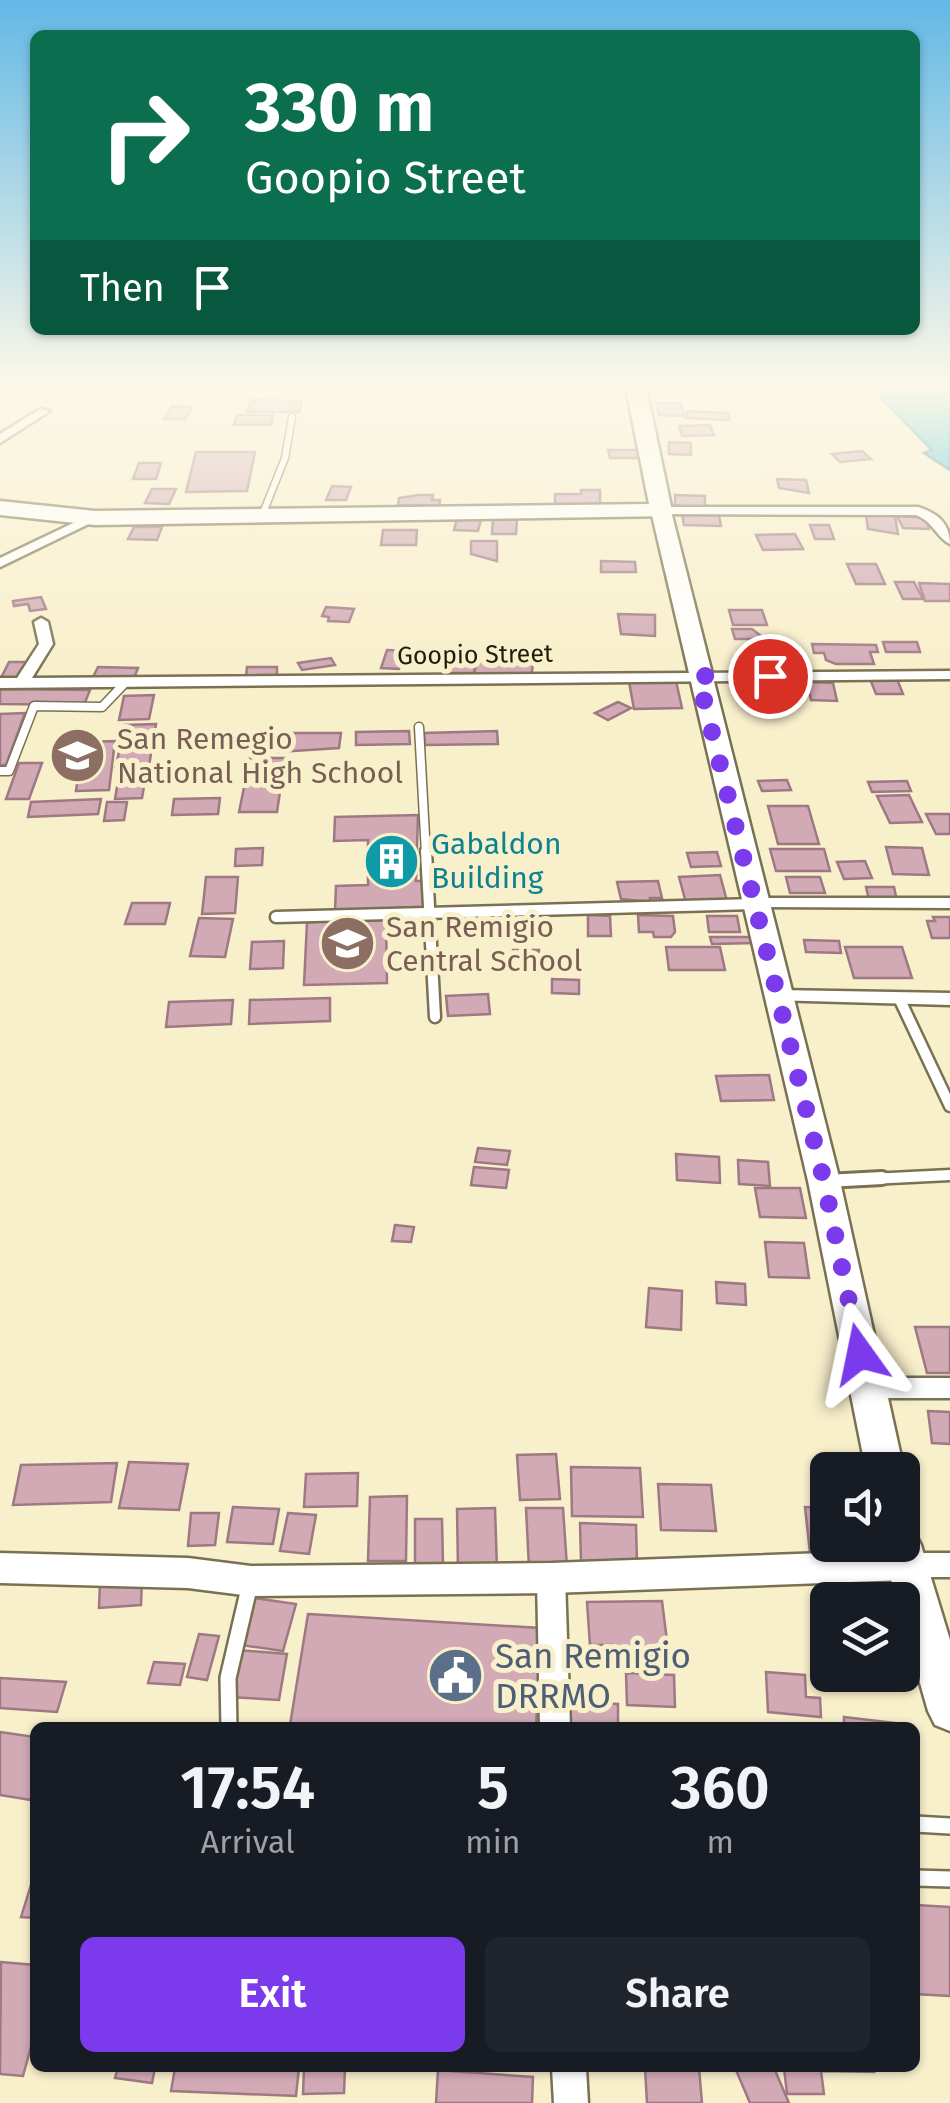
<!DOCTYPE html>
<html lang="en">
<head>
<meta charset="utf-8">
<style>
  body { margin:0; font-family:"Fira Sans",sans-serif; background:#20242c; color:#f1f3f6; height:100vh; display:flex; flex-direction:column; font-size:38px; white-space:nowrap }
  * { box-sizing:border-box; margin:0 }
  p { font-size:32px; color:#9ea1a6 }
  .icon { flex:none; width:55px; height:55px; fill:none; stroke:currentColor; stroke-width:2; stroke-linecap:round; stroke-linejoin:round }
  .map { position:relative; flex:1; overflow:hidden }
  .drawer { position:absolute; left:30px; top:1722px; width:890px; height:350px; display:flex; flex-direction:column; background:#171b24; border-radius:15px; box-shadow:0 2px 8px #0004 }
  .drawer>* { flex:none }
  .guide { position:absolute; left:30px; top:30px; width:890px; height:305px; border-radius:15px; box-shadow:0 2px 8px #0004; background:#0b6e4f; color:#fff; overflow:hidden }
  .buttons { position:absolute; left:810px; top:1452px; display:grid; gap:20px }
  .buttons a { display:grid; place-items:center; width:110px; height:110px; border-radius:15px; background:#171b24; box-shadow:0 2px 8px #0004; font-size:50px }
  .pin { position:absolute; display:grid; place-items:center; width:85px; height:85px; color:#fff; margin:-42px; border:5px solid #fff; border-radius:50%; box-shadow:0 2px 10px #0007 }
  .me { position:absolute; width:110px; margin:-55px; rotate:348deg; stroke-linejoin:round; filter:drop-shadow(0 0 8px #0008) }
  .turn { display:flex; align-items:center; gap:35px; height:210px; padding:0 50px; font-size:45px }
  .turn .icon { width:130px; height:130px; stroke-width:2.5 }
  .turn b { display:block; font-size:70px; line-height:85px }
  .then { display:flex; align-items:center; height:95px; padding:0 50px; background:#0003; gap:20px; font-size:38px }
  .eta { display:flex; justify-content:space-evenly; align-items:center; height:170px; text-align:center }
  .eta b { font-size:60px; font-weight:600; line-height:70px }
  .primary-button { display:flex; gap:20px; margin-top:auto; padding:20px 50px }
  .primary-button a { flex:1; height:115px; border-radius:15px; background:#7c3aed; color:#fff; font-size:40px; font-weight:600; line-height:115px; text-align:center }
  .primary-button a+a { background:#20242c; color:#f1f3f6 }
  .map>svg:first-child { display:block }
</style>
</head>
<body>
<div class="map">
<svg width="950" height="2103" viewBox="0 0 950 2103">
  <rect width="100%" height="100%" fill="#f8efcb"/>
  <polygon fill="#3abee2" stroke="#328ea3" stroke-width="2.5" points="882,383 950,383 950,470 924,453 932,450 880,397"/>
  <g fill="#d1aab6" stroke="#9e7984" stroke-width="2.5">
    <polygon points="251,400 302,401 299,412 247,412"/>
    <polygon points="656,403 681,403 684,416 659,415"/>
    <polygon points="172,406 192,407 185,419 164,419"/>
    <polygon points="687,411 729,413 729,420 686,418"/>
    <polygon points="237,415 273,415 271,425 234,425"/>
    <polygon points="710,425 714,435 682,436 679,426"/>
    <polygon points="669,442 691,443 691,455 669,454"/>
    <polygon points="608,450 640,450 642,458 610,458"/>
    <polygon points="862,451 871,459 840,462 832,454"/>
    <polygon points="196,452 255,452 247,491 186,492"/>
    <polygon points="139,463 161,463 156,479 133,479"/>
    <polygon points="777,479 806,480 809,493 779,488"/>
    <polygon points="332,486 351,487 346,500 326,500"/>
    <polygon points="152,489 176,489 169,504 145,503"/>
    <polygon points="581,490 600,490 600,505 555,504 555,494 581,494"/>
    <polygon points="418,495 433,495 432,500 440,500 439,506 398,505 399,498"/>
    <polygon points="675,495 705,496 705,509 675,508"/>
    <polygon points="682,514 719,515 721,526 684,525"/>
    <polygon points="866,515 895,516 898,534 868,529"/>
    <polygon points="897,516 926,518 929,529 903,528"/>
    <polygon points="457,518 481,519 478,531 454,530"/>
    <polygon points="493,519 517,519 516,534 492,534"/>
    <polygon points="810,525 829,525 834,539 815,539"/>
    <polygon points="134,527 162,527 157,540 128,539"/>
    <polygon points="383,530 417,530 416,545 381,545"/>
    <polygon points="795,534 803,549 763,550 756,535"/>
    <polygon points="471,541 497,541 497,561 471,554"/>
    <polygon points="601,561 635,562 636,572 601,572"/>
    <polygon points="847,564 876,564 885,584 856,584"/>
    <polygon points="895,582 914,582 923,599 903,599"/>
    <polygon points="919,583 950,584 950,601 925,601"/>
    <polygon points="41,597 46,609 30,611 28,604 14,606 13,601"/>
    <polygon points="326,607 354,609 349,622 328,621 329,617 322,616"/>
    <polygon points="729,610 762,610 767,625 733,625"/>
    <polygon points="618,614 655,615 655,636 621,634"/>
    <polygon points="732,629 752,629 765,639 735,639"/>
    <polygon points="883,642 917,642 920,652 886,652"/>
    <polygon points="812,644 876,645 878,652 870,652 874,664 836,664 826,660 824,653 814,653"/>
    <polygon points="387,650 405,651 399,669 381,668"/>
    <polygon points="450,650 477,650 474,673 446,673"/>
    <polygon points="751,655 776,657 777,666 751,665"/>
    <polygon points="331,658 335,665 302,670 298,663"/>
    <polygon points="477,661 533,664 531,678 474,675"/>
    <polygon points="9,662 29,662 21,679 1,678"/>
    <polygon points="98,667 138,668 133,681 92,679"/>
    <polygon points="247,667 277,667 277,676 246,677"/>
    <polygon points="870,679 897,679 903,694 876,694"/>
    <polygon points="676,681 682,708 634,709 629,682"/>
    <polygon points="807,682 833,683 837,701 811,700"/>
    <polygon points="0,689 90,690 84,705 0,704"/>
    <polygon points="154,695 149,719 119,720 124,696"/>
    <polygon points="618,702 631,708 608,720 595,713"/>
    <polygon points="25,713 6,765 0,765 0,714"/>
    <polygon points="156,724 149,766 116,767 124,725"/>
    <polygon points="409,731 410,744 356,745 356,732"/>
    <polygon points="497,731 498,744 425,745 424,733"/>
    <polygon points="281,733 341,733 339,748 279,752"/>
    <polygon points="115,741 109,790 76,791 83,742"/>
    <polygon points="250,758 285,758 277,812 239,812"/>
    <polygon points="19,763 42,763 29,799 6,799"/>
    <polygon points="120,769 147,769 142,798 115,799"/>
    <polygon points="787,780 791,790 762,791 758,781"/>
    <polygon points="907,781 911,791 872,792 868,782"/>
    <polygon points="909,795 922,822 890,823 877,796"/>
    <polygon points="220,798 218,814 172,815 174,799"/>
    <polygon points="101,799 98,814 28,817 31,802"/>
    <polygon points="107,802 127,802 124,820 104,821"/>
    <polygon points="768,806 808,806 819,844 778,844"/>
    <polygon points="926,814 950,814 950,834 936,834"/>
    <polygon points="418,815 416,881 422,881 424,907 335,910 336,886 368,885 368,840 334,841 335,817"/>
    <polygon points="886,847 922,848 929,875 893,874"/>
    <polygon points="263,848 262,865 235,866 236,849"/>
    <polygon points="770,849 824,849 830,871 776,871"/>
    <polygon points="717,852 721,866 691,867 687,853"/>
    <polygon points="865,861 872,878 844,879 837,862"/>
    <polygon points="720,875 727,901 686,903 679,877"/>
    <polygon points="206,877 238,877 235,913 202,914"/>
    <polygon points="786,877 820,877 825,893 790,893"/>
    <polygon points="658,881 662,898 650,898 651,902 621,899 617,882"/>
    <polygon points="866,887 894,887 897,901 869,900"/>
    <polygon points="132,903 170,903 165,924 125,924"/>
    <polygon points="588,915 610,916 611,936 588,936"/>
    <polygon points="638,915 673,916 675,932 671,937 654,937 653,932 639,932"/>
    <polygon points="707,916 737,916 740,932 709,932"/>
    <polygon points="933,917 950,917 950,938 932,938 927,921 935,921"/>
    <polygon points="199,918 233,919 225,957 190,956"/>
    <polygon points="386,920 387,983 304,985 307,922"/>
    <polygon points="710,937 753,937 755,943 712,944"/>
    <polygon points="804,940 839,941 841,953 806,952"/>
    <polygon points="284,941 283,968 250,969 252,942"/>
    <polygon points="666,947 720,947 725,970 669,970"/>
    <polygon points="845,947 902,947 912,978 854,978"/>
    <polygon points="513,950 539,950 538,973 512,972"/>
    <polygon points="552,979 579,980 579,994 552,993"/>
    <polygon points="488,994 490,1014 448,1016 446,996"/>
    <polygon points="330,998 330,1021 249,1024 250,1000"/>
    <polygon points="233,1000 231,1024 166,1027 169,1002"/>
    <polygon points="769,1075 774,1100 721,1101 716,1076"/>
    <polygon points="478,1148 510,1151 507,1165 475,1162"/>
    <polygon points="676,1154 719,1157 720,1183 677,1180"/>
    <polygon points="738,1160 768,1162 770,1186 739,1184"/>
    <polygon points="474,1167 509,1170 506,1188 471,1185"/>
    <polygon points="755,1188 800,1188 806,1218 760,1217"/>
    <polygon points="395,1225 414,1227 411,1242 392,1241"/>
    <polygon points="765,1242 804,1243 809,1278 769,1277"/>
    <polygon points="716,1282 745,1284 746,1305 717,1303"/>
    <polygon points="649,1288 682,1291 681,1330 646,1327"/>
    <polygon points="915,1327 950,1327 950,1373 927,1373"/>
    <polygon points="928,1411 950,1412 950,1444 932,1443"/>
    <polygon points="556,1454 560,1499 520,1500 517,1455"/>
    <polygon points="129,1462 188,1464 179,1510 119,1508"/>
    <polygon points="117,1463 111,1502 13,1505 21,1465"/>
    <polygon points="571,1467 640,1468 643,1517 572,1516"/>
    <polygon points="358,1473 357,1506 304,1507 306,1474"/>
    <polygon points="658,1484 711,1485 716,1531 661,1530"/>
    <polygon points="407,1496 406,1561 368,1561 370,1497"/>
    <polygon points="233,1507 279,1509 273,1544 227,1542"/>
    <polygon points="805,1507 828,1508 828,1545 845,1545 847,1554 810,1553"/>
    <polygon points="495,1508 497,1569 458,1570 457,1509"/>
    <polygon points="526,1508 563,1508 567,1567 529,1568"/>
    <polygon points="191,1513 219,1513 215,1545 188,1546"/>
    <polygon points="288,1513 316,1515 309,1554 280,1551"/>
    <polygon points="415,1519 442,1519 443,1563 415,1564"/>
    <polygon points="580,1523 636,1525 637,1563 581,1562"/>
    <polygon points="142,1579 141,1605 99,1608 100,1583"/>
    <polygon points="254,1598 296,1604 283,1651 241,1645"/>
    <polygon points="662,1601 669,1657 613,1658 612,1645 590,1645 587,1602"/>
    <polygon points="308,1614 541,1628 536,1728 290,1725"/>
    <polygon points="199,1634 219,1636 207,1680 187,1677"/>
    <polygon points="238,1650 287,1654 279,1700 229,1697"/>
    <polygon points="154,1662 185,1664 180,1685 148,1683"/>
    <polygon points="766,1672 805,1675 806,1697 820,1698 821,1717 768,1712"/>
    <polygon points="626,1673 674,1675 675,1707 627,1705"/>
    <polygon points="0,1678 66,1682 57,1712 0,1708"/>
    <polygon points="564,1701 618,1704 618,1728 563,1728"/>
    <polygon points="844,1717 896,1723 896,1728 844,1728"/>
    <polygon points="0,1732 35,1737 31,1800 0,1795"/>
    <polygon points="35,1872 35,1918 21,1917"/>
    <polygon points="916,1905 950,1907 950,1996 915,1994"/>
    <polygon points="1,1962 35,1965 35,2032 23,2076 0,2074"/>
    <polygon points="118,2068 155,2068 152,2083 115,2078"/>
    <polygon points="175,2068 299,2068 296,2096 171,2091"/>
    <polygon points="304,2068 345,2068 344,2093 303,2094"/>
    <polygon points="645,2068 699,2068 702,2103 647,2103"/>
    <polygon points="743,2068 774,2068 789,2103 750,2103 736,2070"/>
    <polygon points="784,2068 873,2068 874,2072 821,2071 824,2094 787,2094"/>
    <polygon points="438,2070 533,2077 532,2103 436,2103"/>
  </g>
  <g fill="none" stroke-linecap="round" stroke-linejoin="round">
    <defs>
      <polyline id="service-far4" points="261,518 285,458 292,417"/>
      <g id="service-far3">
        <polyline points="419,727 426,854"/>
        <polyline points="0,771 9,771 34,706 102,707 125,683"/>
      </g>
      <g id="service-far2">
        <polyline points="426,851 435,1017"/>
        <polyline points="276,917 755,904"/>
        <polyline points="899,998 950,1106"/>
        <polyline points="831,1181 950,1175"/>
      </g>
      <g id="service-far1">
        <polyline points="826,1181 882,1178"/>
        <polyline points="248,1591 249,1586"/>
      </g>
      <g id="service">
        <polyline points="229,1728 228,1678 249,1588"/>
        <polyline points="915,1824 950,1826"/>
        <polyline points="915,1878 950,1879"/>
      </g>
      <g id="minor">
        <polygon points="40,409 50,411 0,443 0,434"/>
        <path d="M661,507H918C937,513 950,523 950,544C936,537 934,522 916,515L656,514V508Z"/>
        <polygon points="90,515 101,518 0,567 0,558"/>
        <polygon points="41,618 48,622 53,644 32,678 950,671 950,679 0,688 0,678 17,678 39,644 34,622"/>
        <polygon points="756,898 950,898 950,908 750,907 747,903 750,899"/>
        <polygon points="778,990 950,993 950,1005 771,1000 768,996 771,992"/>
        <polygon points="867,1378 950,1378 950,1398 867,1398 858,1395 855,1388 858,1381"/>
        <polygon points="906,1553 950,1553 950,1577 906,1577 896,1573 893,1565 896,1557"/>
        <polygon points="551,1566 561,1570 565,1578 570,1728 540,1728 537,1578 541,1570"/>
        <polygon points="552,2068 586,2068 588,2103 554,2103"/>
      </g>
      <polygon id="tertiary" points="906,1550 918,1555 923,1565 918,1575 906,1580 551,1593 251,1596 188,1588 0,1583 0,1553 188,1558 251,1566 551,1563"/>
      <g id="secondary">
        <polygon points="661,505 671,511 840,1181 904,1470 902,1473 866,1470 808,1181 651,511"/>
        <polygon points="902,1528 915,1533 921,1545 950,1640 950,1731 935,1725 928,1711 902,1620 902,1600 897,1600 881,1545 902,1545"/>
      </g>
      <polygon id="trunk" points="625,383 645,383 672,511 669,516 95,525 0,515 0,501 95,511 649,504"/>
    </defs>
    <use href="#service-far4" stroke="#797151" stroke-width="9"/>
    <use href="#service-far3" stroke="#797151" stroke-width="11"/>
    <use href="#service-far2" stroke="#797151" stroke-width="15"/>
    <use href="#service-far1" stroke="#797151" stroke-width="18"/>
    <use href="#service" stroke="#797151" stroke-width="20"/>
    <use href="#minor" stroke="#797151" stroke-width="5"/>
    <use href="#tertiary" stroke="#797151" stroke-width="5"/>
    <use href="#secondary" stroke="#797151" stroke-width="5"/>
    <use href="#trunk" stroke="#797151" stroke-width="5"/>
    <use href="#service-far4" stroke="#fff" stroke-width="6"/>
    <use href="#service-far3" stroke="#fff" stroke-width="8"/>
    <use href="#service-far2" stroke="#fff" stroke-width="10"/>
    <use href="#service-far1" stroke="#fff" stroke-width="12"/>
    <use href="#service" stroke="#fff" stroke-width="15"/>
    <use href="#minor" fill="#fff" fill-rule="evenodd"/>
    <use href="#tertiary" fill="#fff" fill-rule="evenodd"/>
    <use href="#secondary" fill="#fff" fill-rule="evenodd"/>
    <use href="#trunk" fill="#fff" fill-rule="evenodd"/>
  </g>
  <linearGradient id="sky" x2="0" y2="1"><stop stop-color="#62b8e6"/><stop offset="0.57" stop-color="#fcf8e8"/><stop offset="1" stop-color="#fcf8e8" stop-opacity="0"/></linearGradient>
  <rect width="950" height="677" fill="url(#sky)"/>
  <g fill="none" stroke-linecap="round" stroke-linejoin="round">
    <polyline stroke="#7c3aed" stroke-width="18" stroke-dasharray="0 32.4" points="770,676 698,676 824,1181 860,1354"/>
  </g>
  <defs>
    <symbol id="school-disc" viewBox="-11 -11 22 22"><circle r="9.5" fill="#8d6e63" stroke="#f8efcb"/><path d="M0-5L7-2L0 1L-7-2ZM-4 1L0 2.5L4 1V4Q0 6-4 4Z" fill="#fff"/></symbol>
    <symbol id="building-disc" viewBox="-11 -11 22 22"><circle r="9.5" fill="#0f9aa8" stroke="#f8efcb"/><path d="M-4-6H4V6H1V3H-1V6H-4ZM-2.5-4.3h1.7v1.8h-1.7ZM.8-4.3h1.7v1.8H.8ZM-2.5-1h1.7V.8h-1.7ZM.8-1h1.7V.8H.8Z" fill="#fff"/></symbol>
    <symbol id="civic-disc" viewBox="-11 -11 22 22"><circle r="9.5" fill="#5c6f8a" stroke="#f8efcb"/><path d="M-.6-6.5H3V-4.5H.6V-3L4-1V1h2V6H-6V1h2V-1L-.6-3ZM-1.2 2.5V6h2.4V2.5Z" fill="#fff"/></symbol>
  </defs>
  <g fill-rule="evenodd">
    <use href="#school-disc" x="46" y="724" width="63" height="63"/>
    <use href="#building-disc" x="360" y="830" width="63" height="63"/>
    <use href="#school-disc" x="316" y="912" width="63" height="63"/>
    <use href="#civic-disc" x="424" y="1644" width="63" height="63"/>
  </g>
  <g text-anchor="middle" stroke-width="10" stroke-linejoin="round" paint-order="stroke">
    <g font-size="25" fill="#201d0f" stroke="#f8efcb">
      <text transform="translate(475 654) rotate(-1)" y="9">Goopio Street</text>
    </g>
    <g font-size="30" fill="#785e54" stroke="#f8efcb" text-anchor="start">
      <text x="117" y="749">San Remegio<tspan x="117" dy="34">National High School</tspan></text>
      <text x="386" y="937">San Remigio<tspan x="386" dy="34">Central School</tspan></text>
    </g>
    <g font-size="30" fill="#0d838f" stroke="#f8efcb" text-anchor="start">
      <text x="431" y="854">Gabaldon<tspan x="431" dy="34">Building</tspan></text>
    </g>
    <g font-size="35" fill="#4e5e75" stroke="#f8efcb" text-anchor="start">
      <text x="495" y="1668">San Remigio<tspan x="495" dy="40">DRRMO</tspan></text>
    </g>
  </g>
</svg>
<div class="buttons">
<a><svg class="icon" aria-label="sound" viewBox="0 0 24 24"><path d="M4 9h4l5-4v14l-5-4H4zM17 9q2 3 0 6"/></svg></a>
<a><svg class="icon" aria-label="layers" viewBox="0 0 24 24"><path d="M12 4l9 5-9 5-9-5zM3 14l9 5 9-5"/></svg></a>
</div>
<div class="pin" style="left:770px;top:676px;background:#d93025"><svg class="icon" aria-label="arrive" viewBox="0 0 24 24"><path d="M6 21V4h12l-3 4 3 4H6"/></svg></div>
<svg class="me" style="left:860px;top:1354px" viewBox="-20 -20 40 40"><path d="M0-17L14 15 0 8-14 15z" fill="#7c3aed" stroke="#fff" stroke-width="4"/></svg>
<div class="guide">
<div class="turn"><svg class="icon" aria-label="right" viewBox="0 0 24 24"><path d="M7 20v-9h11M14 6l5 5-5 5"/></svg><div><b>330 m</b>Goopio Street</div></div>
<div class="then">Then<svg class="icon" aria-label="arrive" viewBox="0 0 24 24"><path d="M6 21V4h12l-3 4 3 4H6"/></svg></div>
</div>
<section class="drawer">
<div class="eta">
<div><b>17:54</b><p>Arrival</p></div>
<div><b>5</b><p>min</p></div>
<div><b>360</b><p>m</p></div>
</div>
<div class="primary-button"><a>Exit</a><a>Share</a></div>
</section>
</div>
</body>
</html>
